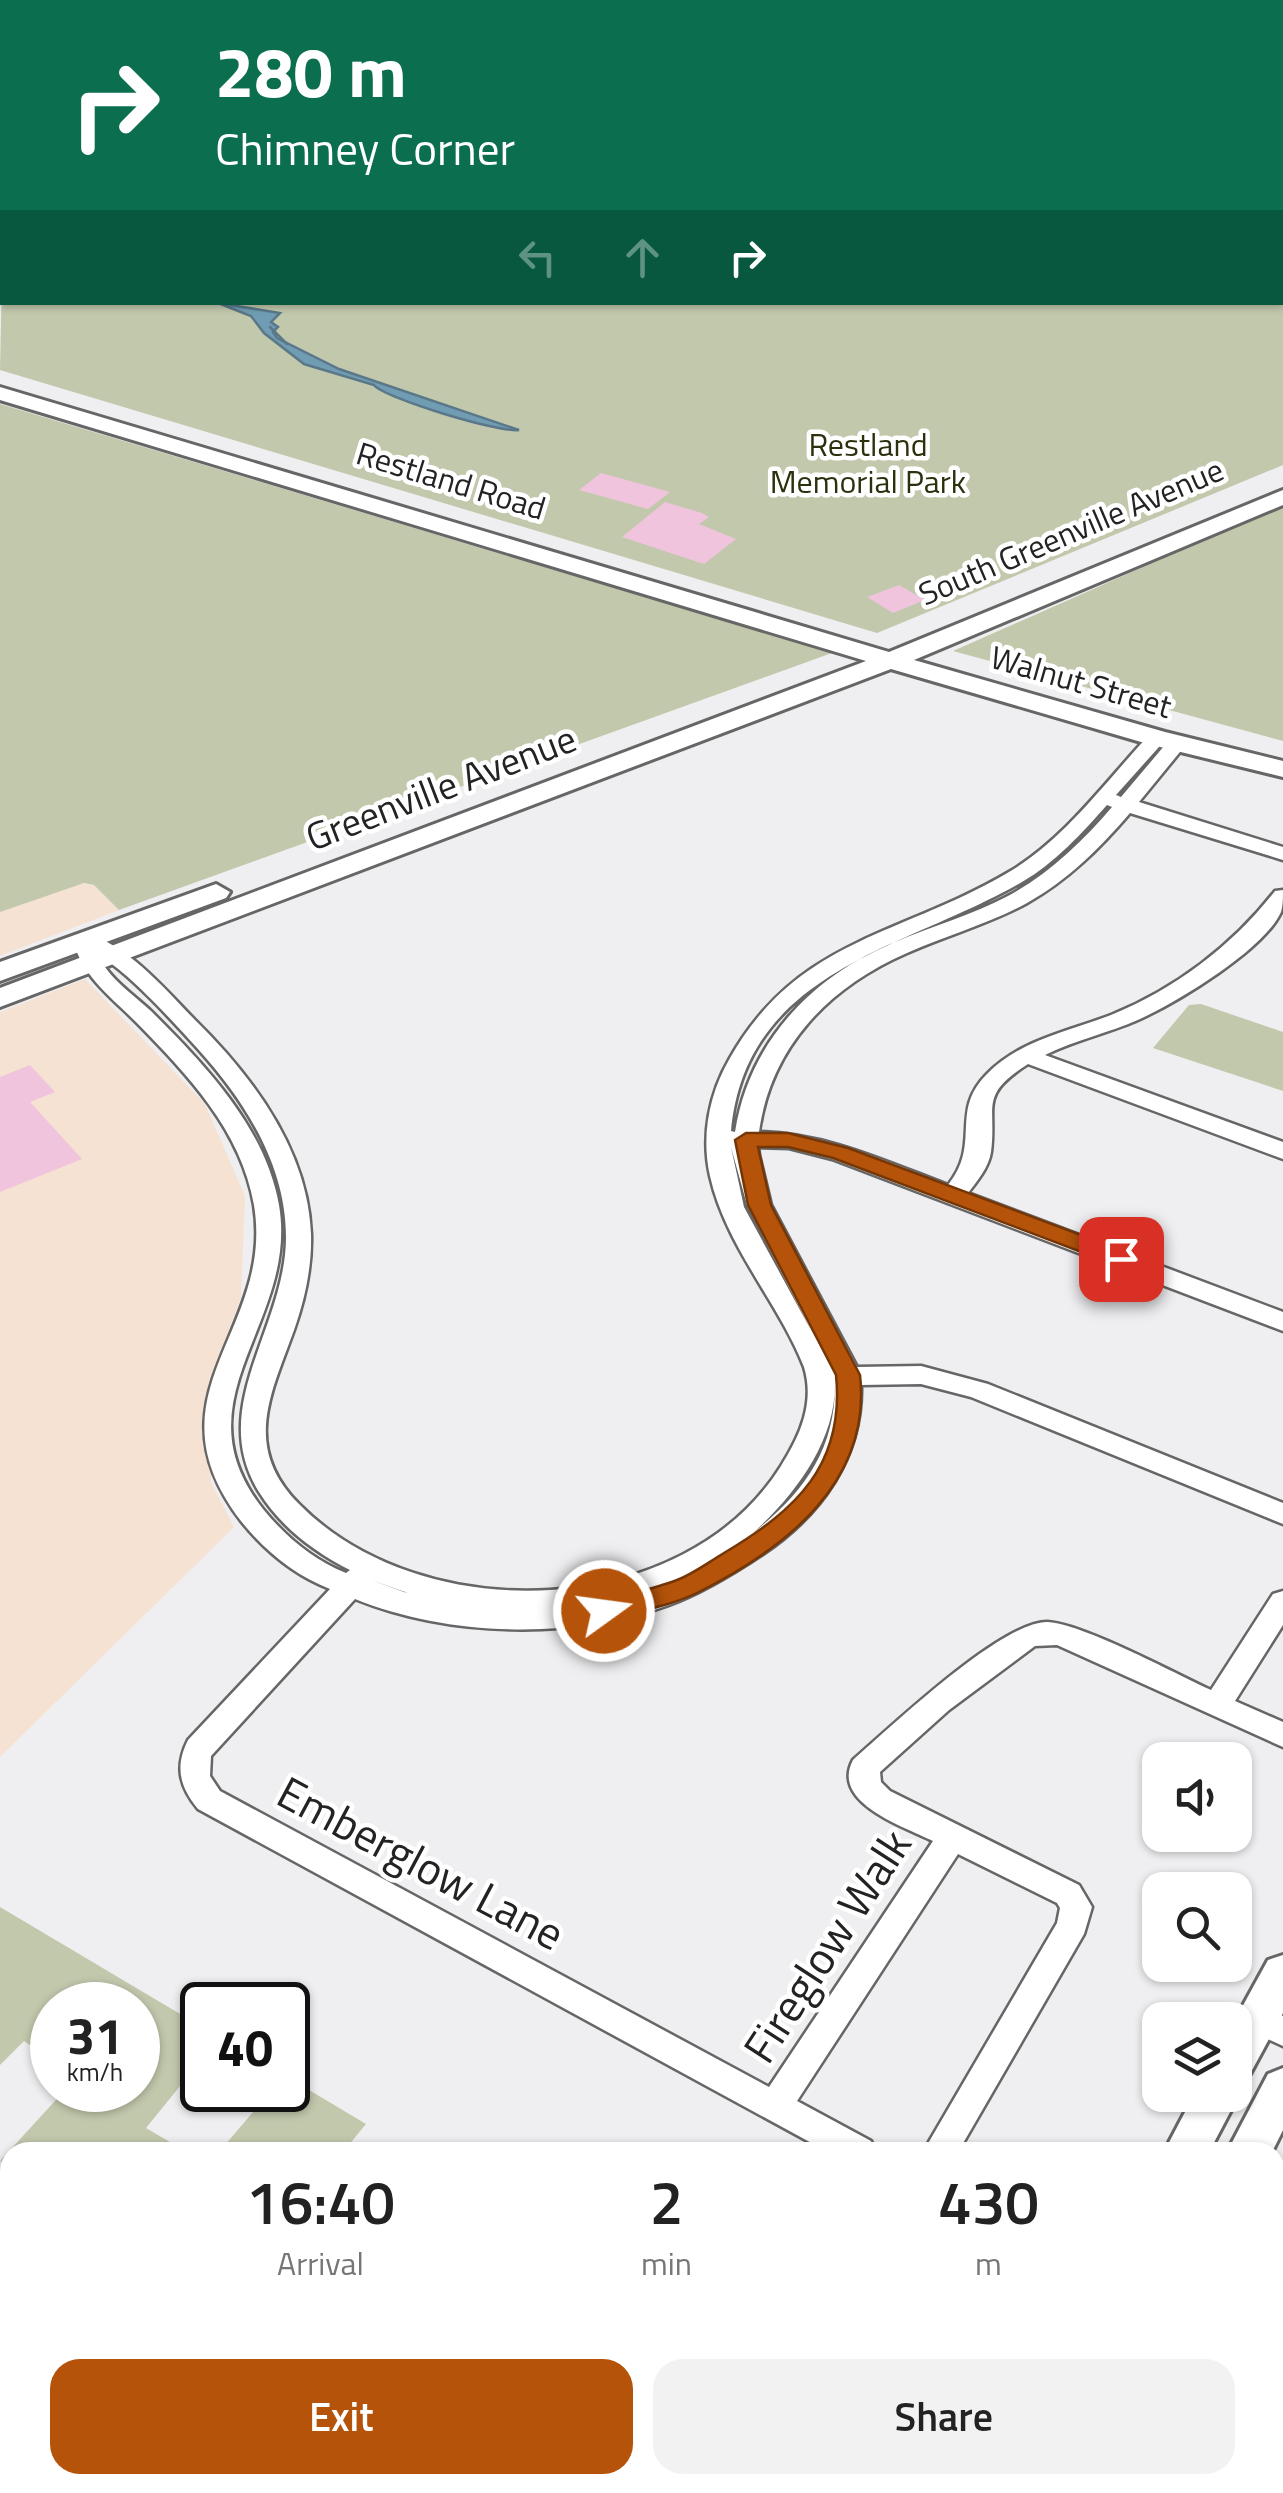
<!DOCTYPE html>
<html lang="en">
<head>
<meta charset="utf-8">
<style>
  body { margin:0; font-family:"Titillium Web",sans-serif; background:#f2f2f2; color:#222; height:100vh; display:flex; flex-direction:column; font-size:38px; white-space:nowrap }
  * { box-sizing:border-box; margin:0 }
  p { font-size:32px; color:#767676 }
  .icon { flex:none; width:55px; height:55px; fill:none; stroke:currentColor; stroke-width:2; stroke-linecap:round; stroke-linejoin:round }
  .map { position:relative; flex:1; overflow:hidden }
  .details { position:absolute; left:0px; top:2142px; width:1285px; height:352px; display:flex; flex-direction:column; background:#fff; border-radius:30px 30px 0 0; box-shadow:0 2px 8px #0004 }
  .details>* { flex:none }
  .banner { position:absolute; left:0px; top:0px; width:1285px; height:305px; box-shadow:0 2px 8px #0004; background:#0b6e4f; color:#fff; overflow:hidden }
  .fabs { position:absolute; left:1142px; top:1742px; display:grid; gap:20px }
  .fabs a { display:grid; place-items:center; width:110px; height:110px; border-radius:20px; background:#fff; box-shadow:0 2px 8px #0004; font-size:50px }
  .speed { position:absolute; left:30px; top:1982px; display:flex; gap:20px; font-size:50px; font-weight:700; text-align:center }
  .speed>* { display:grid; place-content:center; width:130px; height:130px; border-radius:50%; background:#fff; box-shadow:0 2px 8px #0004; line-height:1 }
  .speed small { font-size:25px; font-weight:400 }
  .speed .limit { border:5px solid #111; border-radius:15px; background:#fff; color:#111 }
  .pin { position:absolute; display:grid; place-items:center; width:85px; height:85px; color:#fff; margin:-42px; border-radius:20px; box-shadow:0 5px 15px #0006 }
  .me { position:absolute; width:110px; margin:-55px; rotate:76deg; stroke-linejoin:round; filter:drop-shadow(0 0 8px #0008) }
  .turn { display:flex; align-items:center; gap:35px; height:210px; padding:0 50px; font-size:45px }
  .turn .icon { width:130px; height:130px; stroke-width:2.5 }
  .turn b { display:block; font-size:70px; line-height:85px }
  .lanes { display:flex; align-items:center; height:95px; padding:0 50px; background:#0003; justify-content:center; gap:50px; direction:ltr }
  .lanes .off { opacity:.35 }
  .eta { display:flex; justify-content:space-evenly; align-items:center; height:170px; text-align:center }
  .eta b { font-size:60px; font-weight:600; line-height:70px }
  .cta { display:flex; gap:20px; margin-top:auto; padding:20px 50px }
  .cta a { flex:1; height:115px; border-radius:30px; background:#b45309; color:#fff; font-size:40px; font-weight:600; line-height:115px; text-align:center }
  .cta a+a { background:#f2f2f2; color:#222 }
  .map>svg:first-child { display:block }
</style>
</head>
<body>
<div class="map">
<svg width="1283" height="2493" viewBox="0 0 1283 2493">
  <rect width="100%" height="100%" fill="#efeff1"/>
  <g fill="#f5e2d2">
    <polygon points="75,883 94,885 119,910 0,956 0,912"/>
    <polygon points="85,979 205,1104 245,1196 241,1297 210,1384 211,1482 234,1527 0,1757 0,1012"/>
  </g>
  <polygon fill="#e0e0e8" points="0,0 756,0 766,2 2,2 0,222"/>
  <g fill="#c2c8ac">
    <polygon points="1261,0 1283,0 1283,465 877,633 0,370 2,273 2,302 1282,302 1282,2 1250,2"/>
    <polygon points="0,404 832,653 119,910 94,885 84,883 0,912"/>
    <polygon points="1283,505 1283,741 953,651"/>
    <polygon points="1201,1004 1283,1032 1283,1091 1153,1048 1189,1005"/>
    <polygon points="0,1907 202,2027 202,2059 146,2128 187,2152 10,2152 10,2167 0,2161 65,2090 138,2090 138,2005 52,2005 52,2060 24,2041 0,2065"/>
    <polygon points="299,2084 366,2124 343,2152 219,2152 271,2091"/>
    <polygon points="510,2485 726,2485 721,2493 522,2493"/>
    <polygon points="771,2485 936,2485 932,2493 784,2493"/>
  </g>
  <path fill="#719db4" stroke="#5a7889" stroke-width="2.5" d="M218,303L280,313L271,322L278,327L273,332L277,338L339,369L519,430C499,433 384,398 374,385L304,364L264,333L251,316Z"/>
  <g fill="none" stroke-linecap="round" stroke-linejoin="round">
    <polyline stroke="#5a7889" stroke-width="2.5" points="270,327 287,344"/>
  </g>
  <g fill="#f0c4dc">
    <polygon points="601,473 670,492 648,509 579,490"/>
    <polygon points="665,502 702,513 709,517 699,524 736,539 704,564 622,537"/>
    <polygon points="899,585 925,600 893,613 867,597"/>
    <polygon points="30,1065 55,1092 30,1102 82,1159 0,1192 0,1077"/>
  </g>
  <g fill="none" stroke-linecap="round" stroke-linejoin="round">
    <defs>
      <g id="minor">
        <polygon points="295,0 318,0 319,2 296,2"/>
        <path d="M1157,732L1167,738L1116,795L1121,797L1170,739H1184V747L1139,802L1283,847V860L1130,813C1100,848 1068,880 1027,903C989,924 947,935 907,953C829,987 771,1046 759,1132C825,1133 887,1162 948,1185C982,1143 949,1112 987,1074C1020,1040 1067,1032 1111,1015C1175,989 1232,946 1275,891L1283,890C1283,897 1283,906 1281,912C1264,950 1177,1002 1140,1019C1109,1033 1075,1040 1045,1055L1283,1142V1159L1028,1064C978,1096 997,1105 991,1152C989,1167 977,1181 968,1193L1283,1312V1331L832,1159L789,1148L758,1147L759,1155L771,1205L857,1367L921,1366L988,1384L1283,1503V1524L971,1397L921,1384L861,1385C863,1457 821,1515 763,1554C733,1574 702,1593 669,1605C574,1640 449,1637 355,1599L211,1756L210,1776L220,1791L769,2087L933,1841C905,1827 830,1803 853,1760C891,1727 1001,1622 1047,1622C1081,1623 1174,1673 1211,1690L1273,1594L1283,1591V1625L1235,1701L1283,1722V1747L1057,1645L1035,1646L949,1710L880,1772L881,1782L890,1791L1079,1885L1092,1907L1084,1934L958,2152H923L1057,1923L1060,1908L1057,1903L958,1854L797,2101L871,2141L876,2152H828L198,1809C179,1786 175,1766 188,1740L330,1589C294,1575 265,1551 241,1521C143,1393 275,1332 254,1205C241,1130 187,1074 136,1022C110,996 82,976 73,940L84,933C127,944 164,988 195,1020C252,1076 308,1150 311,1234C312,1266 305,1299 294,1330C271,1394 242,1447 299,1504C422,1629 684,1621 781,1466C800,1436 815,1403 804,1367C778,1301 726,1247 710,1176C701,1136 709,1094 730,1058C798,938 901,936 1009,872C1065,839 1106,781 1150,734ZM1107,805L1112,807C1082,842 1049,874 1008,896C972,915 932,926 895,942C812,976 749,1042 735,1132L731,1131C746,969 907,949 1022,882C1055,863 1082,833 1107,805ZM99,956C126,969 177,1026 198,1049C245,1101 286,1165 286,1237C286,1328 206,1406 259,1492C280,1526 314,1552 350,1570L346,1573C313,1560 285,1536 263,1509C175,1398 299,1323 279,1205C265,1127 205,1065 151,1011C135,996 107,977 99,956ZM731,1147L747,1205L813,1334L744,1207ZM835,1385C835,1451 803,1493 753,1533C795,1495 835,1442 835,1385ZM371,1580L404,1592L408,1593Z"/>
        <polygon points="1258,2005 1283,2016 1283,2046 1246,2029 1242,2019 1246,2009"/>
      </g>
      <g id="major">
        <polygon points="0,387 889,652 1283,490 1283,505 914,660 1165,732 1283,761 1283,777 1148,744 891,669 0,1007 0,988 866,661 0,400"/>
        <polygon points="216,884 230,892 226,898 0,981 0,962"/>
        <polygon points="1283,1955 1283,2013 1250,2074 1235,2080 1235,2020 1268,1960"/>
        <polygon points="1283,2068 1283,2130 1272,2152 1227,2152 1268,2074"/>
        <polygon points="1235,2087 1239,2095 1209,2152 1164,2152 1194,2095 1235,2095"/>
        <polygon points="978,2485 1027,2485 1024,2493 975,2493"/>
        <polygon points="1048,2485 1098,2485 1095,2493 1045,2493"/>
      </g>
    </defs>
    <use href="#minor" stroke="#666667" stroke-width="5"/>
    <use href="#major" stroke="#666667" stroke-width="6"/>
    <use href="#minor" fill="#fff" fill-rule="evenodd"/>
    <use href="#major" fill="#fff" fill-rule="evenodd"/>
    <polyline stroke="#79797b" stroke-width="2.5" points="1140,2 1153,0"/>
  </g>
  <path fill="#b45309" stroke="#753606" stroke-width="2.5" d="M746,1133H788L848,1148L1129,1253L1132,1259L1121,1266L1113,1264L833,1158L788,1147H758L771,1205L860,1375C872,1482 786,1548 699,1592C671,1606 634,1612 604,1621L595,1618L591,1611L595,1604C622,1595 651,1590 677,1580C693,1574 709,1562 724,1553C796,1510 845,1465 836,1375L748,1205L735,1140Z"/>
  <g text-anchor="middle" stroke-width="9" stroke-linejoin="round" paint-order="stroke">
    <g font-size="32" fill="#2b300d" stroke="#fff">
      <text x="868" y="456">Restland<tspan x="868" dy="37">Memorial Park</tspan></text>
    </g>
    <g font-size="32" fill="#232324" stroke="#fff">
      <text transform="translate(451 481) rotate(17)" y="11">Restland Road</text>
      <text transform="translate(1071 532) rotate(-23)" y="11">South Greenville Avenue</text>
      <text transform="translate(1081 682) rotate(16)" y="11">Walnut Street</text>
    </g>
    <g font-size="38" fill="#232324" stroke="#fff">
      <text transform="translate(441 788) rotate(-21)" y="13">Greenville Avenue</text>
    </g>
    <g font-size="45" fill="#232324" stroke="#fff">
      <text transform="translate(421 1863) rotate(28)" y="16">Emberglow Lane</text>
      <text transform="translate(827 1946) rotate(-57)" y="16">Fireglow Walk</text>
    </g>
  </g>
</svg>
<div class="fabs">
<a><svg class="icon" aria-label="sound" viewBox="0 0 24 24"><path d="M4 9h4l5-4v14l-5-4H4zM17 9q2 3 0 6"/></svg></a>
<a><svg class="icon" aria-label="search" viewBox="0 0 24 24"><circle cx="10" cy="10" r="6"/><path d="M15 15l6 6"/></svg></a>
<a><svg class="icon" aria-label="layers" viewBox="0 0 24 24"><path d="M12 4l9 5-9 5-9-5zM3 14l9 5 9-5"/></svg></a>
</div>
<div class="speed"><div>31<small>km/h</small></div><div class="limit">40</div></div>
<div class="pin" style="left:1121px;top:1259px;background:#d93025"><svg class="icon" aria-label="arrive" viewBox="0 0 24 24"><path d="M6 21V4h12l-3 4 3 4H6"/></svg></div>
<svg class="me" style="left:604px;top:1611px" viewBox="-20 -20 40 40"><circle r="17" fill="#b45309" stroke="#fff" stroke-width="3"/><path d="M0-11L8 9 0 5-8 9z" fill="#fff"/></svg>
<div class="banner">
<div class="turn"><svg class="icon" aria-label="right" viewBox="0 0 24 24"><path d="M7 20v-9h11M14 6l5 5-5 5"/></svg><div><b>280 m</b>Chimney Corner</div></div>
<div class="lanes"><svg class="icon off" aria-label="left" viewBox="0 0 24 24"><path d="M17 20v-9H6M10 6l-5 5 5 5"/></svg><svg class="icon off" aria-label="ahead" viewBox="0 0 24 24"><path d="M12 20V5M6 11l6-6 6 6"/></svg><svg class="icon" aria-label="right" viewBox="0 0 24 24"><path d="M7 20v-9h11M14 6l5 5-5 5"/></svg></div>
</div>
<section class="details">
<div class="eta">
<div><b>16:40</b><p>Arrival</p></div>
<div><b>2</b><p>min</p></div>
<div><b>430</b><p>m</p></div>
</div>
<div class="cta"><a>Exit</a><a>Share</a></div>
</section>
</div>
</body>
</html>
